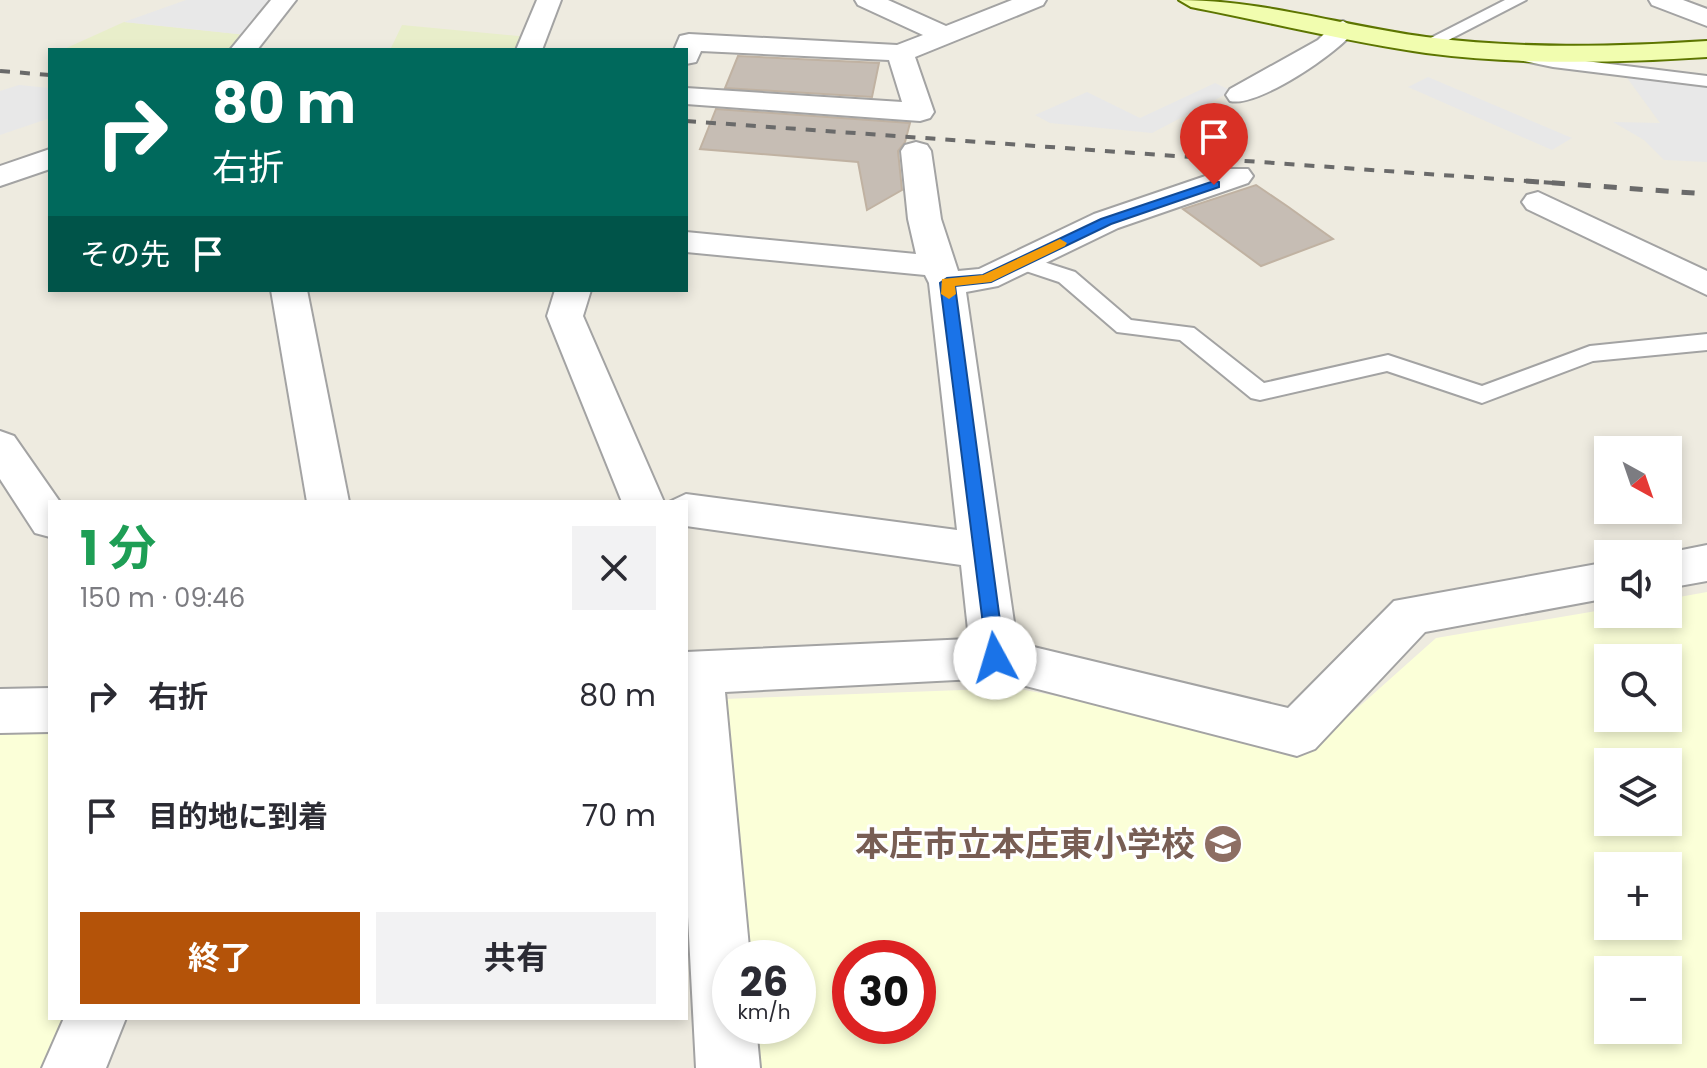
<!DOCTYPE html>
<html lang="ja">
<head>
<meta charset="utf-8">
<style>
  body { margin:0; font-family:Poppins,"Noto Sans JP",sans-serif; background:#f2f2f3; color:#2b2b33; height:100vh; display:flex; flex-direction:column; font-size:30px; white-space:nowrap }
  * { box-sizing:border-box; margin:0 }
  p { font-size:26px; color:#7c7c81 }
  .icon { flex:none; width:44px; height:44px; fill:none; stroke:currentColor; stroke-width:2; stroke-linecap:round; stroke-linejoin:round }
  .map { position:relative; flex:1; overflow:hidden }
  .drawer { position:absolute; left:48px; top:500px; width:640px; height:520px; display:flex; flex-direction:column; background:#fff; border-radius:0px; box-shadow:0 4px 12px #0003 }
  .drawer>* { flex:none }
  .banner { position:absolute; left:48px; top:48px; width:640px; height:244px; border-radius:0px; box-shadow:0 4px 12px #0003; background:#00695c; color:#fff; overflow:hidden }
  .needle { width:52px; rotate:140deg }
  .buttons { position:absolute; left:1594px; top:436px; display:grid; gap:16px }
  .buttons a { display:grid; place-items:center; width:88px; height:88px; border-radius:0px; background:#fff; box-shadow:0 4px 12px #0003; font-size:40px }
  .speed { position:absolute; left:712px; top:940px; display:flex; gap:16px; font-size:40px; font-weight:700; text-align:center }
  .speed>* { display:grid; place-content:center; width:104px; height:104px; border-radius:50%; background:#fff; box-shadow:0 4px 12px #0003; line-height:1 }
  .speed small { font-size:20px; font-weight:400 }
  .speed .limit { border:12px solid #d22; background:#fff; color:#111 }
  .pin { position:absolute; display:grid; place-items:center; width:68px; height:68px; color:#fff; margin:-82px -34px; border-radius:50% 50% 50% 0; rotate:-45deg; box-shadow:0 0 8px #0007 }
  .pin .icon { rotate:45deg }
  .me { position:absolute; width:88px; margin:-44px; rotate:354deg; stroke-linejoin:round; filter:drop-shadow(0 0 6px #0008) }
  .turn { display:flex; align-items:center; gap:28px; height:168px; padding:0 32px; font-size:36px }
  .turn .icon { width:104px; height:104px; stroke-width:2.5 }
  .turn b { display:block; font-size:56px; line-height:68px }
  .then { display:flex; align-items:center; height:76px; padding:0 32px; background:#0003; gap:16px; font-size:30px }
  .round { display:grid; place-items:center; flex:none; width:84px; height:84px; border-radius:0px; background:#f2f2f3 }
  .headline { display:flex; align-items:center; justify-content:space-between; height:136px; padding:0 32px }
  h1 { font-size:48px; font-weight:700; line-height:60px; color:#1e9e55 }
  .primary-button { display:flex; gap:16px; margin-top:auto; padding:16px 32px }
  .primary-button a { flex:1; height:92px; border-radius:0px; background:#b45309; color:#fff; font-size:32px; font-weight:700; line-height:92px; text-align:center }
  .primary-button a+a { background:#f2f2f3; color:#2b2b33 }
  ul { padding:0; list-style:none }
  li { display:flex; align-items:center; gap:24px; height:120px; padding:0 32px }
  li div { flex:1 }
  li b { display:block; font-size:30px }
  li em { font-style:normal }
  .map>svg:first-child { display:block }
</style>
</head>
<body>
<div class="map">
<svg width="1707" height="1068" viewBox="0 0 1707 1068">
  <rect width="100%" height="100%" fill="#eeebe0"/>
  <g fill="#fbffd8" fill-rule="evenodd">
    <path d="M1707,592V1068H761L757,1026H798V958H750L724,699L1015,688L1315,746L1436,638L1608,609V614H1668V599ZM1608,658H1668V718H1608ZM1608,762H1668V822H1608ZM1608,866H1668V926H1608ZM850,958H918V1026H850ZM1608,970H1668V1030H1608Z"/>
    <polygon points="50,731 50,1018 70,1018 48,1068 0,1068 0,732"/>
  </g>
  <g fill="#e8eeca">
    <polygon points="124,22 247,35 234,50 62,50"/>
    <polygon points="402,25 529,37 523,50 390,50"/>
  </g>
  <g fill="#e8e8e8">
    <polygon points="186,0 274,0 247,35 124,22"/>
    <polygon points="1625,75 1707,86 1707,162 1664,160 1644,140 1613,122 1660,123"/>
    <polygon points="1428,77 1572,138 1552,150 1408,87"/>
    <polygon points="1215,83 1232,91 1152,133 1050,123 1035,115 1087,92 1140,118"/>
    <polygon points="19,85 50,88 50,118 0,135 0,91"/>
  </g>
  <g fill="#c6bdb4" stroke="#c0b2a2" stroke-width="2">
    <polygon points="738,56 879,63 872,97 725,88"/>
    <polygon points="716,109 910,123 905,142 898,151 902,190 867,210 858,162 700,149"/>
    <polygon points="1256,185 1287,206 1333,239 1261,266 1183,209"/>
  </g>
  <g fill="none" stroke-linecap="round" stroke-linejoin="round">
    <defs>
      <g id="lane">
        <polygon points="1505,0 1526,0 1431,49 1419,49 1417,45"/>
        <polygon points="1510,48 1553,57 1707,76 1707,86 1553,67 1504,57 1504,49"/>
        <polygon points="1022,255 1075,272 1131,320 1194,328 1264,383 1388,355 1482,386 1590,346 1707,334 1707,350 1593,361 1482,403 1387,371 1260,400 1251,398 1180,340 1117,332 1059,282 1014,267 1011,262 1014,257"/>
      </g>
      <g id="street">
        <polygon points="271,0 296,0 257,50 230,50"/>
        <polygon points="537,0 561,0 542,50 516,50"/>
        <polygon points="855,0 888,0 946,26 1012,0 1046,0 1043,5 915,57 934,112 930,118 920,121 686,104 686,88 902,102 889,60 701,51 696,62 686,64 686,50 674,50 680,36 689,34 897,45 923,35 858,5"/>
        <polygon points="1649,0 1683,0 1707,9 1707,26 1652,5"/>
        <path d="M1343,21L1356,29C1340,52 1257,108 1230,101L1226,95L1230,89L1318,40L1334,24Z"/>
        <polygon points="916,142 927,145 931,151 941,219 958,271 979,269 1094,214 1226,169 1248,169 1253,176 1248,183 1118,228 998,286 966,292 1017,643 1288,708 1394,601 1608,562 1608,598 1425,632 1315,749 1297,756 995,678 725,692 750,958 730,958 730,1026 756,1026 760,1068 696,1068 686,879 686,652 969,639 961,565 686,526 686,502 669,502 686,494 957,530 929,283 925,275 686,252 686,232 916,254 908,219 901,151 905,145"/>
        <polygon points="50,149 50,169 0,186 0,166"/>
        <polygon points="1538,192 1707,271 1707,295 1527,209 1522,202 1527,195"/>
        <polygon points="271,290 307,290 349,502 307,502"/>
        <polygon points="555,290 591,290 583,316 664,502 622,502 547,316"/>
        <polygon points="0,431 14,436 60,502 50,502 50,537 35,533 0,479"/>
        <polygon points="1707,545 1707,581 1668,588 1668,554 1662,554"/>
        <polygon points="50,688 50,732 0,733 0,689"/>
        <polygon points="64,1018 126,1018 106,1068 42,1068"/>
      </g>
      <path id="secondary" d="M1179,0C1263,0 1343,26 1426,37C1519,49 1613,47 1707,41V57C1613,63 1519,65 1426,53C1347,42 1269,22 1191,7Z"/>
    </defs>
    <use href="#lane" stroke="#a3a3a3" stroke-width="4"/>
    <use href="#street" stroke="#a3a3a3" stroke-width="4"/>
    <use href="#secondary" stroke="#5d7500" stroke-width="4"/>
    <use href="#lane" fill="#fff" fill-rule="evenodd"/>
    <use href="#street" fill="#fff" fill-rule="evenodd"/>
    <use href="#secondary" fill="#f1fdaf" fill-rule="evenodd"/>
    <g stroke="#6a6a6a" stroke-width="4" stroke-dasharray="10 10" stroke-linecap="butt">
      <polyline points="0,71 50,75"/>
      <polyline points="686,121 1554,183"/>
    </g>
    <polyline stroke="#6a6a6a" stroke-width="5" stroke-dasharray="13 13" stroke-linecap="butt" points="1526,181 1707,194"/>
  </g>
  <polygon fill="#1a73e8" stroke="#114b97" stroke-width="2" points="1214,181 1219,182 1219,187 1111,224 991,282 955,286 1005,658 995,666 988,664 940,283 947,278 983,275 1101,219"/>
  <polygon fill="#f59e0b" points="1060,239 1067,243 1065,246 991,282 955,286 956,294 949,299 941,294 942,279 983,275"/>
  <defs>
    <symbol id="school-disc" viewBox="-11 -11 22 22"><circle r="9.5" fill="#8d6e63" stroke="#fff"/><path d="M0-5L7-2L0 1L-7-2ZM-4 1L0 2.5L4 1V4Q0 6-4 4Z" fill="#fff"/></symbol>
  </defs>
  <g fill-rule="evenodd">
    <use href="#school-disc" x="1201" y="822" width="44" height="44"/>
  </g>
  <g text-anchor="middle" stroke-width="6" stroke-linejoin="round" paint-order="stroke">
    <g font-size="34" font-weight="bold" fill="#785e54" stroke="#fff" text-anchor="end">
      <text x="1195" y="856">本庄市立本庄東小学校</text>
    </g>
  </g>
</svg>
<div class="buttons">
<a><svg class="needle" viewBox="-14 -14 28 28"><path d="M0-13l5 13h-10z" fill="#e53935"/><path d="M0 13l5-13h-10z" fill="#7c7c81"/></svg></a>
<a><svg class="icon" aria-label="sound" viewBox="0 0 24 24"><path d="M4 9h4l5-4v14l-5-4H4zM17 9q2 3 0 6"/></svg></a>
<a><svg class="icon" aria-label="search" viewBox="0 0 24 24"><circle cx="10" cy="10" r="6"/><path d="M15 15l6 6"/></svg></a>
<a><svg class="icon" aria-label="layers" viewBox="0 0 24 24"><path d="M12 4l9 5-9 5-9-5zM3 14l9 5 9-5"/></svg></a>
<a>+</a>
<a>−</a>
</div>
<div class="speed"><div>26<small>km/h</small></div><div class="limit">30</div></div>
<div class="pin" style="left:1214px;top:185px;background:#d93025"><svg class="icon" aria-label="arrive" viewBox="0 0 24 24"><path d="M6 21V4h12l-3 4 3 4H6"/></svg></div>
<svg class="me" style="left:995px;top:658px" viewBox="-20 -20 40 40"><circle r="19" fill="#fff"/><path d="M0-13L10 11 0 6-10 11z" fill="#1a73e8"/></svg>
<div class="banner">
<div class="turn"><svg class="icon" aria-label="right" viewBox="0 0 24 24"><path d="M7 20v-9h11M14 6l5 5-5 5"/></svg><div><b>80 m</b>右折</div></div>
<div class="then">その先<svg class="icon" aria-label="arrive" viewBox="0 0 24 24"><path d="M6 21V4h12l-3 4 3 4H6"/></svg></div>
</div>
<section class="drawer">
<div class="headline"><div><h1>1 分</h1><p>150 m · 09:46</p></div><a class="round"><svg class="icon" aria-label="close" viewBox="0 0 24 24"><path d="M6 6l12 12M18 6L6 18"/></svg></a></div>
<ul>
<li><svg class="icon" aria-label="right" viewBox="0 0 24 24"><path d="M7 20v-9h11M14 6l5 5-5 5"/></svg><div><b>右折</b></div><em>80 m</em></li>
<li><svg class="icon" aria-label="arrive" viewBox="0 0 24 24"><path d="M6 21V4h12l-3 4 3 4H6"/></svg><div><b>目的地に到着</b></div><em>70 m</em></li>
</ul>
<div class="primary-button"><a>終了</a><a>共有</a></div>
</section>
</div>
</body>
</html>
